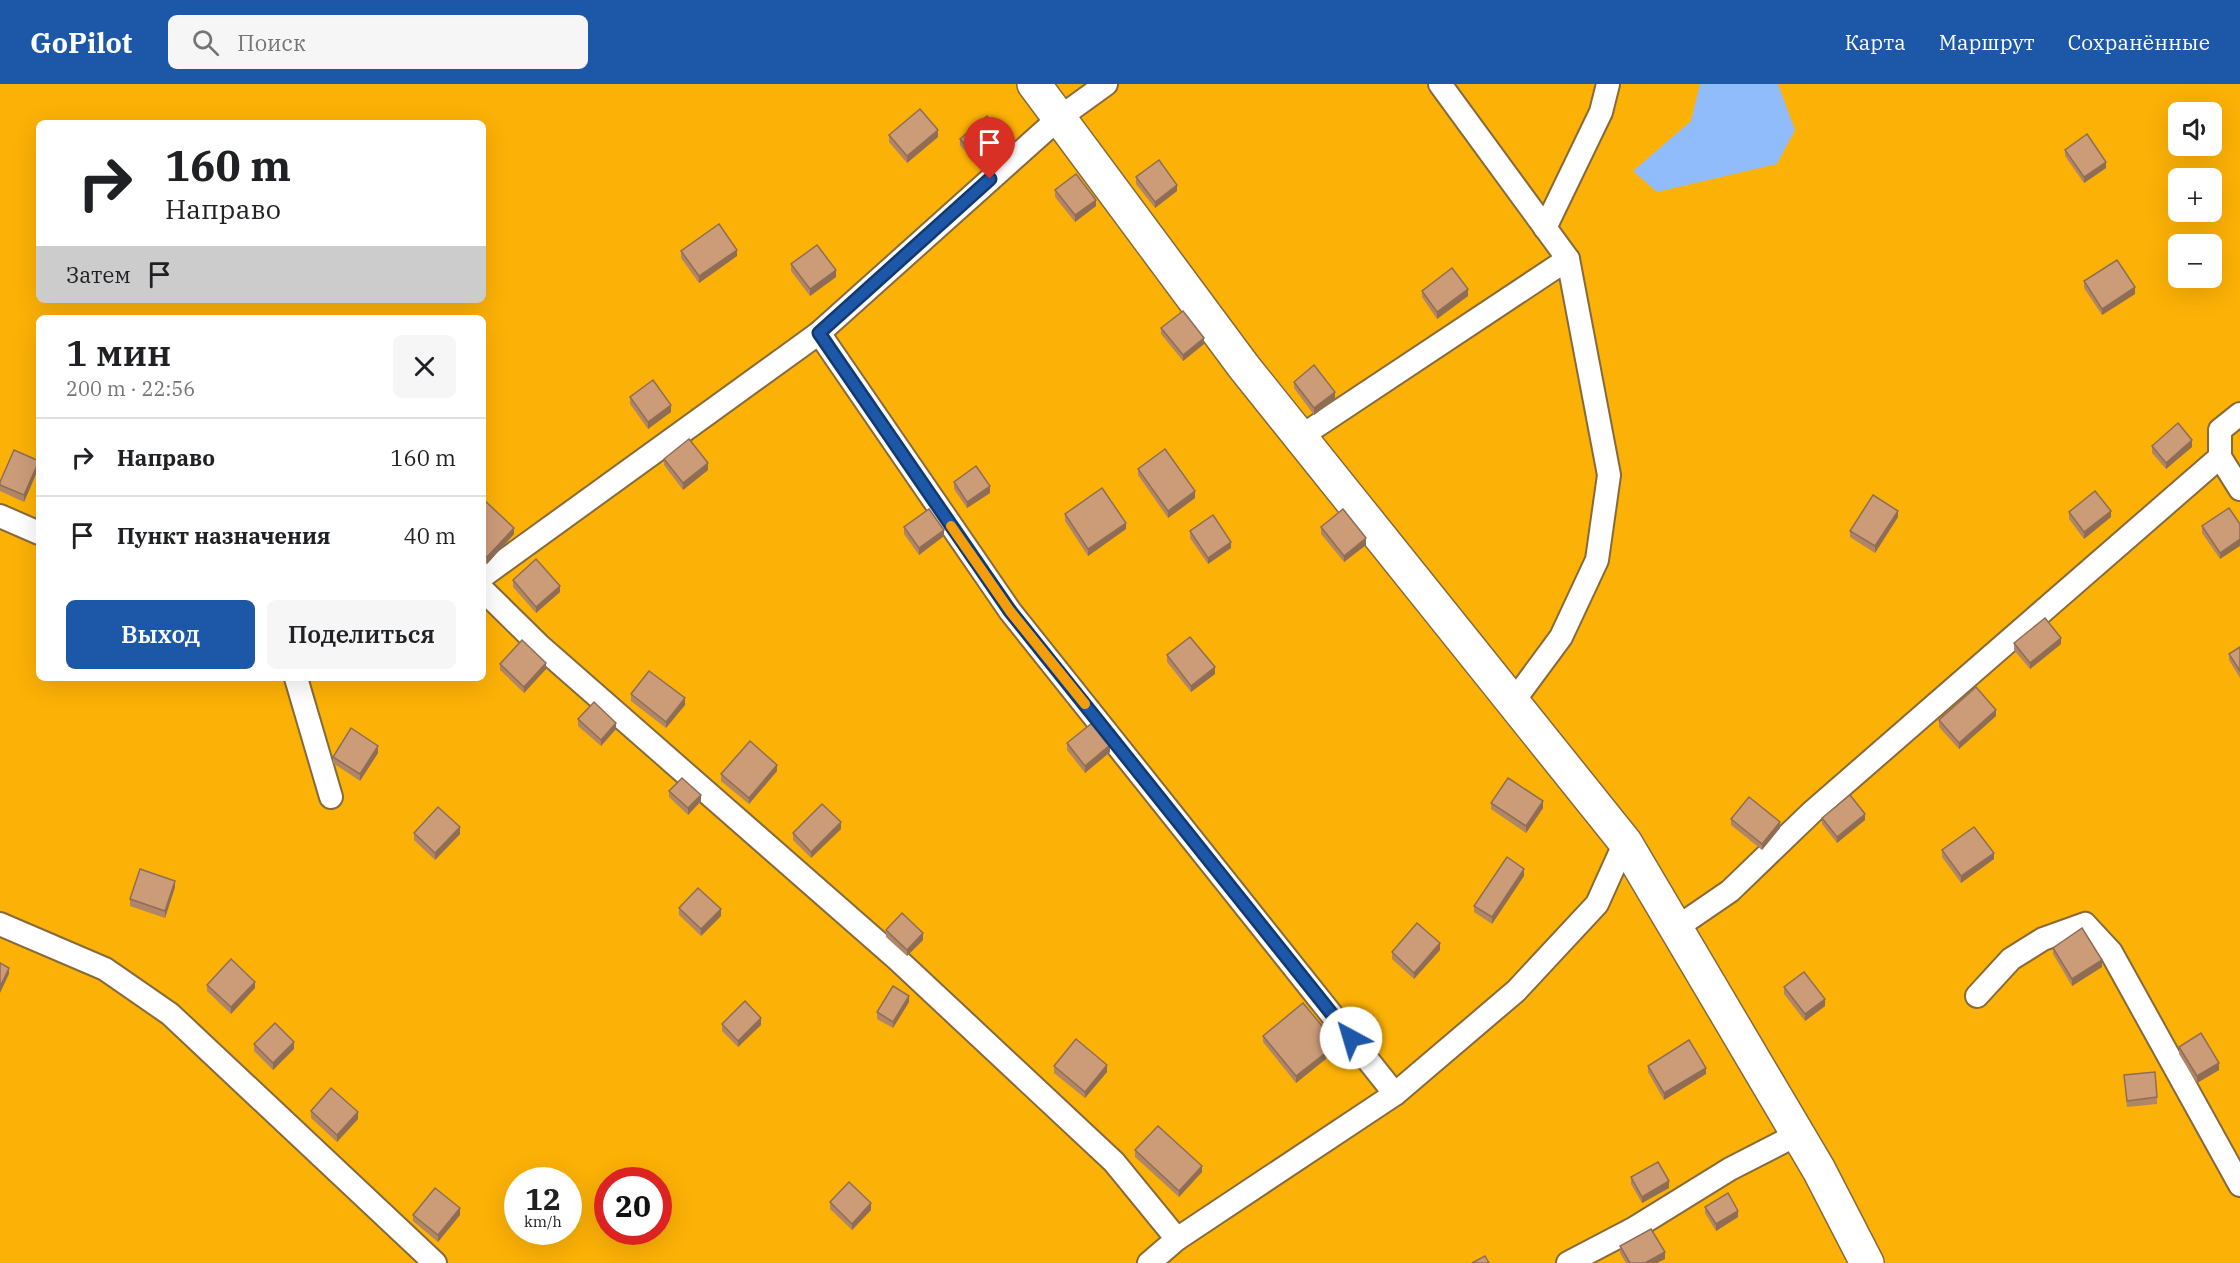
<!DOCTYPE html>
<html lang="ru">
<head>
<meta charset="utf-8">
<style>
  body { margin:0; font-family:"IBM Plex Serif",serif; background:#f6f6f6; color:#202124; height:100vh; display:flex; flex-direction:column; font-size:22px; white-space:nowrap }
  * { box-sizing:border-box; margin:0 }
  p { font-size:20px; color:#757577 }
  .icon { flex:none; width:33px; height:33px; fill:none; stroke:currentColor; stroke-width:2; stroke-linecap:round; stroke-linejoin:round }
  .map { position:relative; flex:1; overflow:hidden }
  .drawer { position:absolute; left:36px; top:231px; width:450px; height:366px; display:flex; flex-direction:column; background:#fff; border-radius:9px; box-shadow:0 6px 24px #0002 }
  .drawer>* { flex:none }
  .guide { position:absolute; left:36px; top:36px; width:450px; height:183px; border-radius:9px; box-shadow:0 6px 24px #0002; background:#fff; color:#202124; overflow:hidden }
  .fabs { position:absolute; left:2168px; top:18px; display:grid; gap:12px }
  .fabs a { display:grid; place-items:center; width:54px; height:54px; border-radius:9px; background:#fff; box-shadow:0 6px 24px #0002; font-size:30px }
  .speed { position:absolute; left:504px; top:1083px; display:flex; gap:12px; font-size:30px; font-weight:700; text-align:center }
  .speed>* { display:grid; place-content:center; width:78px; height:78px; border-radius:50%; background:#fff; box-shadow:0 6px 24px #0002; line-height:1 }
  .speed small { font-size:15px; font-weight:400 }
  .speed .limit { border:9px solid #d22; background:#fff; color:#111 }
  .pin { position:absolute; display:grid; place-items:center; width:51px; height:51px; color:#fff; margin:-62px -26px; border-radius:50% 50% 50% 0; rotate:-45deg; box-shadow:0 0 6px #0007 }
  .pin .icon { rotate:45deg }
  .me { position:absolute; width:66px; margin:-33px; rotate:321deg; stroke-linejoin:round; filter:drop-shadow(0 0 4px #0008) }
  .turn { display:flex; align-items:center; gap:21px; height:126px; padding:0 30px; font-size:27px }
  .turn .icon { width:78px; height:78px; stroke-width:2.5 }
  .turn b { display:block; font-size:42px; line-height:51px }
  .then { display:flex; align-items:center; height:57px; padding:0 30px; background:#0003; gap:12px; font-size:22px }
  .round { display:grid; place-items:center; flex:none; width:63px; height:63px; border-radius:9px; background:#f6f6f6 }
  .overview { display:flex; align-items:center; justify-content:space-between; height:102px; padding:0 30px }
  h1 { font-size:36px; font-weight:600; line-height:45px }
  .cta { display:flex; gap:12px; margin-top:auto; padding:12px 30px }
  .cta a { flex:1; height:69px; border-radius:9px; background:#1c57a8; color:#fff; font-size:24px; font-weight:600; line-height:69px; text-align:center }
  .cta a+a { background:#f6f6f6; color:#202124 }
  ul { padding:0; list-style:none }
  li { display:flex; align-items:center; gap:18px; height:78px; padding:0 30px; border-top:2px solid #e0e0e0 }
  li div { flex:1 }
  li b { display:block; font-size:22px }
  li em { font-style:normal }
  header { display:flex; align-items:center; gap:36px; box-sizing:border-box; height:84px; padding:0 30px; background:#1c57a8; color:#fff }
  header strong { font-size:28px }
  nav { display:flex; gap:33px; margin-inline-start:auto; font-size:21px }
  .search { width:420px; height:54px; background:#f6f6f6; display:flex; align-items:center; gap:15px; box-sizing:border-box; padding:0 21px; border-radius:9px; color:#757577; font-size:22px }
  .map>svg:first-child { display:block }
</style>
</head>
<body>
<header>
<strong>GoPilot</strong>
<div class="search"><svg class="icon" aria-label="search" viewBox="0 0 24 24"><circle cx="10" cy="10" r="6"/><path d="M15 15l6 6"/></svg>Поиск</div>
<nav><a>Карта</a><a>Маршрут</a><a>Сохранённые</a></nav>
</header>
<div class="map">
<svg width="2240" height="1179" viewBox="0 0 2240 1179">
  <rect width="100%" height="100%" fill="#eecd9b"/>
  <path fill="#fcb106" fill-rule="evenodd" d="M0,0H2240V1179H0ZM2178,28H2211V62H2178ZM39,39H483V216H39ZM2178,94H2211V128H2178ZM2178,160H2211V194H2178ZM39,234H483V594H39ZM518,1096H568V1148H518ZM608,1096H658V1148H608Z"/>
  <polygon fill="#91bcfb" points="1700,0 1778,0 1795,46 1777,80 1657,108 1633,87 1691,37"/>
  <g fill="none" stroke-linecap="round" stroke-linejoin="round">
    <defs>
      <g id="service">
        <polyline points="1440,0 1568,175 1609,391 1597,476 1561,553 1513,618"/>
        <polyline points="1545,144 1601,28 1608,0"/>
        <polyline points="819,249 1010,527 1395,1010"/>
        <polyline points="1300,353 1568,175"/>
        <polyline points="2220,373 2220,346 2240,330"/>
        <polyline points="0,432 39,449"/>
        <polyline points="483,492 819,249 1059,34 1106,0"/>
        <polyline points="483,506 540,562 897,875 1114,1078 1177,1155"/>
        <polyline points="296,594 331,713"/>
        <polyline points="0,840 105,885 170,930 435,1179"/>
        <polyline points="1676,844 1730,807 1812,728 2220,373 2240,405"/>
        <polyline points="1977,912 2011,875 2043,855 2085,840 2111,868 2240,1101"/>
        <polyline points="1149,1179 1177,1155 1395,1010 1516,907 1597,820 1625,758"/>
        <polyline points="1568,1179 1633,1145 1730,1085 1798,1050"/>
      </g>
      <polyline id="minor" points="1034,0 1244,283 1625,758 1819,1086 1867,1179"/>
    </defs>
    <use href="#service" stroke="#876a3a" stroke-width="26"/>
    <use href="#minor" stroke="#876a3a" stroke-width="36"/>
    <use href="#service" stroke="#fff" stroke-width="22"/>
    <use href="#minor" stroke="#fff" stroke-width="33"/>
  </g>
  <g fill="#af8668">
    <polygon points="889,51 938,53 907,79 889,58"/>
    <polygon points="960,55 1005,59 979,83 960,61"/>
    <polygon points="2065,66 2106,84 2084,99 2065,72"/>
    <polygon points="1136,93 1177,107 1155,124 1136,100"/>
    <polygon points="1055,106 1096,122 1075,138 1055,113"/>
    <polygon points="681,167 737,172 699,199 681,174"/>
    <polygon points="791,180 836,193 810,212 791,187"/>
    <polygon points="2084,197 2135,210 2102,231 2084,204"/>
    <polygon points="1422,207 1468,212 1437,235 1422,213"/>
    <polygon points="1161,244 1204,260 1183,277 1161,250"/>
    <polygon points="1294,298 1335,315 1314,331 1294,304"/>
    <polygon points="630,313 671,328 648,345 630,320"/>
    <polygon points="2152,362 2192,363 2166,385 2152,369"/>
    <polygon points="664,375 708,386 683,406 664,381"/>
    <polygon points="39,383 24,418 0,407 0,398"/>
    <polygon points="1138,385 1195,414 1168,434 1138,391"/>
    <polygon points="954,398 990,409 967,424 954,405"/>
    <polygon points="483,415 514,450 487,480 483,477"/>
    <polygon points="2229,424 2220,475 2202,449 2202,442"/>
    <polygon points="2069,428 2111,433 2084,455 2069,435"/>
    <polygon points="1065,430 1126,445 1088,472 1065,437"/>
    <polygon points="1898,433 1875,469 1850,453 1850,447"/>
    <polygon points="904,443 944,452 919,471 904,450"/>
    <polygon points="1321,443 1366,461 1344,478 1321,450"/>
    <polygon points="1190,447 1231,464 1208,480 1190,454"/>
    <polygon points="513,496 560,508 536,529 513,503"/>
    <polygon points="2014,559 2061,560 2030,585 2014,566"/>
    <polygon points="2240,563 2240,594 2229,576 2229,570"/>
    <polygon points="1167,571 1215,590 1191,608 1167,578"/>
    <polygon points="500,580 546,585 524,609 500,586"/>
    <polygon points="631,610 685,621 666,644 631,617"/>
    <polygon points="1996,632 1959,665 1939,643 1939,636"/>
    <polygon points="578,635 616,645 601,662 578,642"/>
    <polygon points="1067,659 1110,668 1085,689 1067,666"/>
    <polygon points="378,669 360,697 333,679 333,673"/>
    <polygon points="777,687 749,720 721,697 721,690"/>
    <polygon points="669,707 701,717 688,731 669,713"/>
    <polygon points="1491,719 1543,724 1526,749 1491,725"/>
    <polygon points="1822,734 1865,736 1837,759 1822,740"/>
    <polygon points="1731,735 1780,744 1762,766 1731,741"/>
    <polygon points="841,745 811,774 793,756 793,749"/>
    <polygon points="414,749 460,750 435,776 414,756"/>
    <polygon points="1942,766 1994,775 1961,799 1942,773"/>
    <polygon points="1524,792 1492,840 1474,828 1474,822"/>
    <polygon points="175,803 165,834 130,822 130,815"/>
    <polygon points="679,824 721,832 701,852 679,831"/>
    <polygon points="886,846 923,856 907,872 886,853"/>
    <polygon points="2053,864 2102,883 2072,902 2053,870"/>
    <polygon points="1440,866 1414,895 1392,875 1392,868"/>
    <polygon points="207,901 255,904 231,930 207,907"/>
    <polygon points="1784,903 1825,922 1805,937 1784,910"/>
    <polygon points="909,918 893,944 877,935 877,928"/>
    <polygon points="722,940 761,941 738,963 722,947"/>
    <polygon points="1263,952 1337,966 1296,999 1263,958"/>
    <polygon points="254,960 294,965 273,986 254,967"/>
    <polygon points="2179,963 2219,986 2197,999 2179,970"/>
    <polygon points="1054,982 1107,988 1085,1014 1054,989"/>
    <polygon points="1648,982 1706,990 1664,1016 1648,988"/>
    <polygon points="2124,991 2157,1013 2157,1020 2127,1023"/>
    <polygon points="311,1027 358,1035 337,1058 311,1034"/>
    <polygon points="1135,1066 1202,1088 1179,1113 1135,1073"/>
    <polygon points="1631,1093 1669,1104 1642,1119 1631,1100"/>
    <polygon points="830,1118 871,1126 852,1146 830,1125"/>
    <polygon points="1705,1123 1738,1133 1716,1147 1705,1129"/>
    <polygon points="413,1131 460,1131 438,1158 413,1137"/>
    <polygon points="1620,1162 1665,1175 1657,1179 1626,1179 1620,1169"/>
  </g>
  <g fill="#8f6d55">
    <polygon points="938,46 938,53 907,79 907,72"/>
    <polygon points="1005,53 1005,59 979,83 979,76"/>
    <polygon points="2106,78 2106,84 2084,99 2084,93"/>
    <polygon points="1177,101 1177,107 1155,124 1155,118"/>
    <polygon points="1096,116 1096,122 1075,138 1075,131"/>
    <polygon points="737,166 737,172 699,199 699,192"/>
    <polygon points="836,186 836,193 810,212 810,205"/>
    <polygon points="2135,203 2135,210 2102,231 2102,225"/>
    <polygon points="1468,205 1468,212 1437,235 1437,228"/>
    <polygon points="1204,254 1204,260 1183,277 1183,271"/>
    <polygon points="1335,308 1335,315 1314,331 1314,324"/>
    <polygon points="671,321 671,328 648,345 648,338"/>
    <polygon points="2192,356 2192,363 2166,385 2166,379"/>
    <polygon points="39,377 39,383 24,418 24,411"/>
    <polygon points="708,379 708,386 683,406 683,399"/>
    <polygon points="990,402 990,409 967,424 967,418"/>
    <polygon points="1195,407 1195,414 1168,434 1168,427"/>
    <polygon points="1898,427 1898,433 1875,469 1875,462"/>
    <polygon points="2111,427 2111,433 2084,455 2084,448"/>
    <polygon points="1126,439 1126,445 1088,472 1088,465"/>
    <polygon points="514,444 514,450 487,480 487,473"/>
    <polygon points="944,446 944,452 919,471 919,464"/>
    <polygon points="1366,454 1366,461 1344,478 1344,472"/>
    <polygon points="2240,455 2240,462 2220,475 2220,469"/>
    <polygon points="1231,458 1231,464 1208,480 1208,474"/>
    <polygon points="560,502 560,508 536,529 536,523"/>
    <polygon points="2061,554 2061,560 2030,585 2030,579"/>
    <polygon points="546,579 546,585 524,609 524,603"/>
    <polygon points="1215,583 1215,590 1191,608 1191,602"/>
    <polygon points="685,614 685,621 666,644 666,638"/>
    <polygon points="1996,626 1996,632 1959,665 1959,659"/>
    <polygon points="616,639 616,645 601,662 601,656"/>
    <polygon points="1110,661 1110,668 1085,689 1085,682"/>
    <polygon points="378,662 378,669 360,697 360,690"/>
    <polygon points="777,681 777,687 749,720 749,714"/>
    <polygon points="701,711 701,717 688,731 688,724"/>
    <polygon points="1543,717 1543,724 1526,749 1526,742"/>
    <polygon points="1865,730 1865,736 1837,759 1837,753"/>
    <polygon points="841,738 841,745 811,774 811,768"/>
    <polygon points="1780,738 1780,744 1762,766 1762,760"/>
    <polygon points="460,743 460,750 435,776 435,769"/>
    <polygon points="1994,769 1994,775 1961,799 1961,792"/>
    <polygon points="1524,785 1524,792 1492,840 1492,833"/>
    <polygon points="175,797 175,803 165,834 165,827"/>
    <polygon points="721,825 721,832 701,852 701,845"/>
    <polygon points="923,849 923,856 907,872 907,866"/>
    <polygon points="1440,859 1440,866 1414,895 1414,889"/>
    <polygon points="2102,876 2102,883 2072,902 2072,895"/>
    <polygon points="9,884 9,890 0,909 0,903"/>
    <polygon points="255,898 255,904 231,930 231,923"/>
    <polygon points="909,912 909,918 893,944 893,938"/>
    <polygon points="1825,915 1825,922 1805,937 1805,930"/>
    <polygon points="761,934 761,941 738,963 738,957"/>
    <polygon points="294,958 294,965 273,986 273,979"/>
    <polygon points="1337,960 1337,966 1296,999 1296,992"/>
    <polygon points="2219,979 2219,986 2197,999 2197,992"/>
    <polygon points="1107,981 1107,988 1085,1014 1085,1008"/>
    <polygon points="1706,984 1706,990 1664,1016 1664,1009"/>
    <polygon points="358,1028 358,1035 337,1058 337,1051"/>
    <polygon points="1202,1082 1202,1088 1179,1113 1179,1107"/>
    <polygon points="1669,1097 1669,1104 1642,1119 1642,1113"/>
    <polygon points="871,1119 871,1126 852,1146 852,1140"/>
    <polygon points="460,1124 460,1131 438,1158 438,1151"/>
    <polygon points="1738,1127 1738,1133 1716,1147 1716,1140"/>
    <polygon points="1665,1168 1665,1175 1657,1179 1645,1179"/>
  </g>
  <g fill="#cc9c79" stroke="#8f6d55" stroke-width="1.5">
    <polygon points="920,25 938,46 907,72 889,51"/>
    <polygon points="987,32 1005,53 979,76 960,55"/>
    <polygon points="2087,50 2106,78 2084,93 2065,66"/>
    <polygon points="1159,76 1177,101 1155,118 1136,93"/>
    <polygon points="1076,90 1096,116 1075,131 1055,106"/>
    <polygon points="719,140 737,166 699,192 681,167"/>
    <polygon points="817,161 836,186 810,205 791,180"/>
    <polygon points="2117,176 2135,203 2102,225 2084,197"/>
    <polygon points="1452,184 1468,205 1437,228 1422,207"/>
    <polygon points="1183,227 1204,254 1183,271 1161,244"/>
    <polygon points="1314,281 1335,308 1314,324 1294,298"/>
    <polygon points="653,296 671,321 648,338 630,313"/>
    <polygon points="2178,339 2192,356 2166,379 2152,362"/>
    <polygon points="689,355 708,379 683,399 664,375"/>
    <polygon points="1165,365 1195,407 1168,427 1138,385"/>
    <polygon points="14,366 39,377 24,411 0,401 0,398"/>
    <polygon points="976,382 990,402 967,418 954,398"/>
    <polygon points="1102,404 1126,439 1088,465 1065,430"/>
    <polygon points="2095,407 2111,427 2084,448 2069,428"/>
    <polygon points="1873,411 1898,427 1875,462 1850,447"/>
    <polygon points="483,415 514,444 487,473 483,470"/>
    <polygon points="2229,424 2240,440 2240,455 2220,469 2202,442"/>
    <polygon points="929,425 944,446 919,464 904,443"/>
    <polygon points="1343,425 1366,454 1344,472 1321,443"/>
    <polygon points="1213,431 1231,458 1208,474 1190,447"/>
    <polygon points="536,475 560,502 536,523 513,496"/>
    <polygon points="2045,534 2061,554 2030,579 2014,559"/>
    <polygon points="1190,553 1215,583 1191,602 1167,571"/>
    <polygon points="522,556 546,579 524,603 500,580"/>
    <polygon points="2240,563 2240,587 2229,570"/>
    <polygon points="649,587 685,614 666,638 631,610"/>
    <polygon points="1976,603 1996,626 1959,659 1939,636"/>
    <polygon points="594,618 616,639 601,656 578,635"/>
    <polygon points="1092,639 1110,661 1085,682 1067,659"/>
    <polygon points="351,644 378,662 360,690 333,673"/>
    <polygon points="750,657 777,681 749,714 721,690"/>
    <polygon points="682,694 701,711 688,724 669,707"/>
    <polygon points="1508,694 1543,717 1526,742 1491,719"/>
    <polygon points="1850,711 1865,730 1837,753 1822,734"/>
    <polygon points="1749,713 1780,738 1762,760 1731,735"/>
    <polygon points="822,720 841,738 811,768 793,749"/>
    <polygon points="438,723 460,743 435,769 414,749"/>
    <polygon points="1974,743 1994,769 1961,792 1942,766"/>
    <polygon points="1507,773 1524,785 1492,833 1474,822"/>
    <polygon points="140,785 175,797 165,827 130,815"/>
    <polygon points="698,804 721,825 701,845 679,824"/>
    <polygon points="902,829 923,849 907,866 886,846"/>
    <polygon points="1417,839 1440,859 1414,889 1392,868"/>
    <polygon points="2082,844 2102,876 2072,895 2053,864"/>
    <polygon points="231,875 255,898 231,923 207,901"/>
    <polygon points="0,879 9,884 0,903"/>
    <polygon points="1804,888 1825,915 1805,930 1784,903"/>
    <polygon points="893,902 909,912 893,938 877,928"/>
    <polygon points="745,917 761,934 738,957 722,940"/>
    <polygon points="1303,919 1337,960 1296,992 1263,952"/>
    <polygon points="275,939 294,958 273,979 254,960"/>
    <polygon points="2201,949 2219,979 2197,992 2179,963"/>
    <polygon points="1076,955 1107,981 1085,1008 1054,982"/>
    <polygon points="1689,956 1706,984 1664,1009 1648,982"/>
    <polygon points="2155,988 2157,1013 2127,1017 2124,991"/>
    <polygon points="331,1004 358,1028 337,1051 311,1027"/>
    <polygon points="1158,1042 1202,1082 1179,1107 1135,1066"/>
    <polygon points="1658,1078 1669,1097 1642,1113 1631,1093"/>
    <polygon points="849,1098 871,1119 852,1140 830,1118"/>
    <polygon points="435,1104 460,1124 438,1151 413,1131"/>
    <polygon points="1728,1109 1738,1127 1716,1140 1705,1123"/>
    <polygon points="1651,1145 1665,1168 1645,1179 1630,1179 1620,1162"/>
    <polygon points="1485,1172 1489,1179 1472,1179"/>
  </g>
  <g fill="none" stroke-linecap="round" stroke-linejoin="round">
    <defs>
      <polyline id="route" points="990,95 819,249 1010,527 1351,954"/>
    </defs>
    <use href="#route" stroke="#12396d" stroke-width="15"/>
    <use href="#route" stroke="#1c57a8" stroke-width="10"/>
    <polyline stroke="#f59e0b" stroke-width="10" points="951,442 1010,527 1085,620"/>
  </g>
</svg>
<div class="fabs">
<a><svg class="icon" aria-label="sound" viewBox="0 0 24 24"><path d="M4 9h4l5-4v14l-5-4H4zM17 9q2 3 0 6"/></svg></a>
<a>+</a>
<a>−</a>
</div>
<div class="speed"><div>12<small>km/h</small></div><div class="limit">20</div></div>
<div class="pin" style="left:990px;top:95px;background:#d93025"><svg class="icon" aria-label="arrive" viewBox="0 0 24 24"><path d="M6 21V4h12l-3 4 3 4H6"/></svg></div>
<svg class="me" style="left:1351px;top:954px" viewBox="-20 -20 40 40"><circle r="19" fill="#fff"/><path d="M0-13L10 11 0 6-10 11z" fill="#1c57a8"/></svg>
<div class="guide">
<div class="turn"><svg class="icon" aria-label="right" viewBox="0 0 24 24"><path d="M7 20v-9h11M14 6l5 5-5 5"/></svg><div><b>160 m</b>Направо</div></div>
<div class="then">Затем<svg class="icon" aria-label="arrive" viewBox="0 0 24 24"><path d="M6 21V4h12l-3 4 3 4H6"/></svg></div>
</div>
<section class="drawer">
<div class="overview"><div><h1>1 мин</h1><p>200 m · 22:56</p></div><a class="round"><svg class="icon" aria-label="close" viewBox="0 0 24 24"><path d="M6 6l12 12M18 6L6 18"/></svg></a></div>
<ul>
<li><svg class="icon" aria-label="right" viewBox="0 0 24 24"><path d="M7 20v-9h11M14 6l5 5-5 5"/></svg><div><b>Направо</b></div><em>160 m</em></li>
<li><svg class="icon" aria-label="arrive" viewBox="0 0 24 24"><path d="M6 21V4h12l-3 4 3 4H6"/></svg><div><b>Пункт назначения</b></div><em>40 m</em></li>
</ul>
<div class="cta"><a>Выход</a><a>Поделиться</a></div>
</section>
</div>
</body>
</html>
